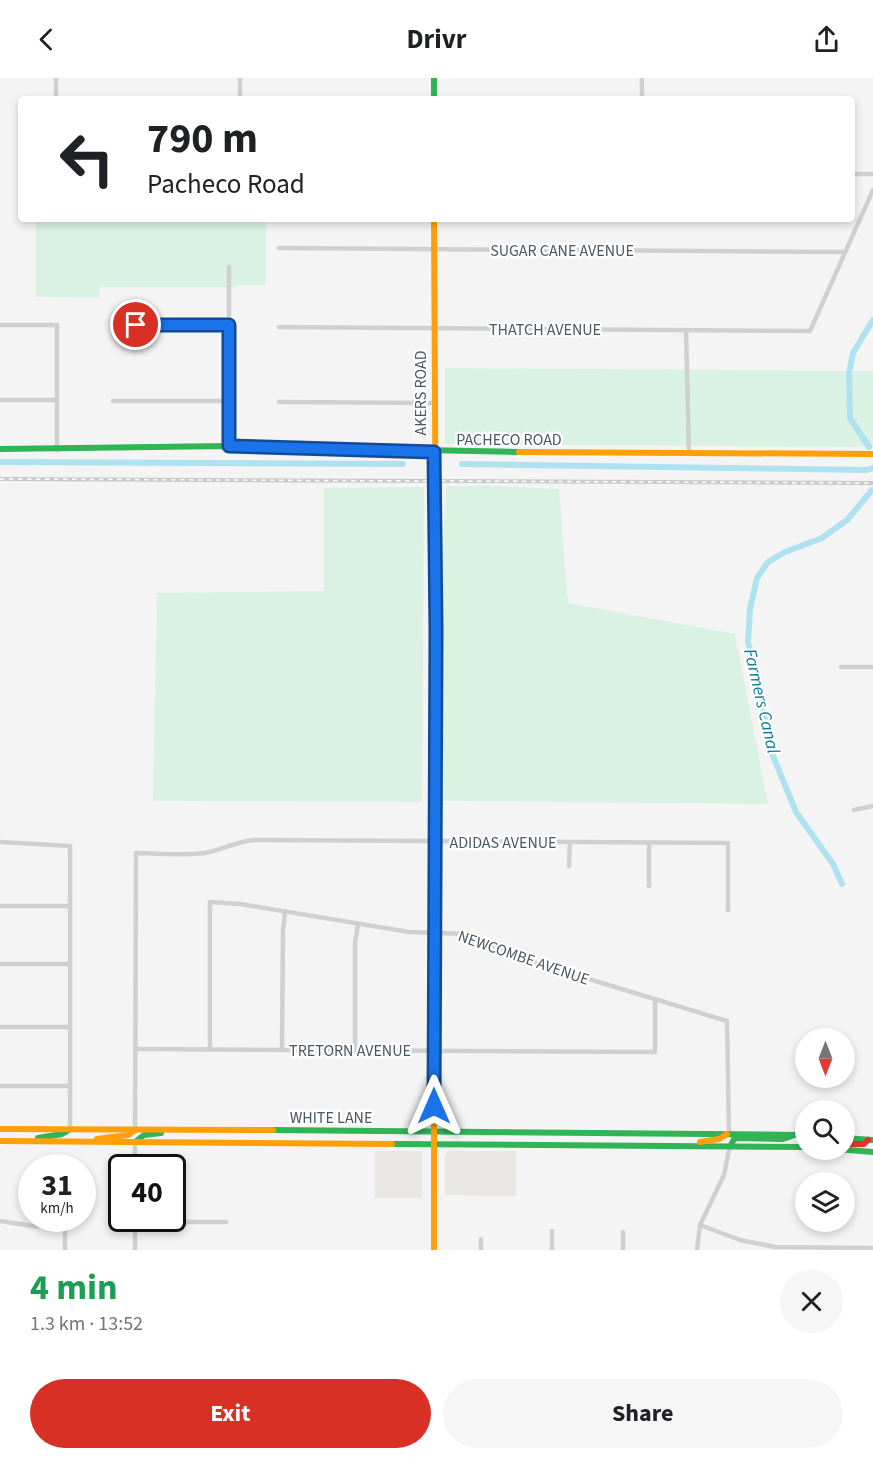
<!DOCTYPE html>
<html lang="en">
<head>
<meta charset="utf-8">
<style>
  body { margin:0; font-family:"Source Sans 3",sans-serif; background:#f6f6f6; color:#202124; height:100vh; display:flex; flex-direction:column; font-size:22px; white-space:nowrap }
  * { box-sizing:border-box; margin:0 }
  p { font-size:20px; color:#757577 }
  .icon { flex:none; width:33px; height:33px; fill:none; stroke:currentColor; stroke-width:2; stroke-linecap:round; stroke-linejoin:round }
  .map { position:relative; height:1172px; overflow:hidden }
  .panel { display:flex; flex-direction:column; background:#fff; flex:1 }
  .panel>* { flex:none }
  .banner { position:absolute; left:18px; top:18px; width:837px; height:126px; border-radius:6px; box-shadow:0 3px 9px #0003; background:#fff; color:#202124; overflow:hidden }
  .needle { width:39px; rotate:180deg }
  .controls { position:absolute; left:795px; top:950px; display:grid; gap:12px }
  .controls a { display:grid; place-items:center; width:60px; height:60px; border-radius:50%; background:#fff; box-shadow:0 3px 9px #0003; font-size:30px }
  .speed { position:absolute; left:18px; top:1076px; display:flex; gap:12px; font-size:30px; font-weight:700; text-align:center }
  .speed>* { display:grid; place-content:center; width:78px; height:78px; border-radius:50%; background:#fff; box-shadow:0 3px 9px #0003; line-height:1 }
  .speed small { font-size:15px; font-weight:400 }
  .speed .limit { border:3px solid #111; border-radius:9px; background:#fff; color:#111 }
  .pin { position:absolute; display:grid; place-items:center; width:51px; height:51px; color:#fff; margin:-26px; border:3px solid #fff; border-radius:50%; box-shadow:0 2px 6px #0007 }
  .me { position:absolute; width:66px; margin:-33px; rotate:0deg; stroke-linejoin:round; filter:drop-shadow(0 0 4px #0008) }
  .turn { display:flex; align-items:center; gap:21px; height:126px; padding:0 30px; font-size:27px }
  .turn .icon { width:78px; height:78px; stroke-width:2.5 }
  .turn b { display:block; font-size:42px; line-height:51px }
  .round { display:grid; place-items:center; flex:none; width:63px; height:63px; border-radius:32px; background:#f6f6f6 }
  .headline { display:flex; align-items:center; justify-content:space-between; height:102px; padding:0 30px }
  h1 { font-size:36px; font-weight:700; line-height:45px; color:#1e9e55 }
  .button { display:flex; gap:12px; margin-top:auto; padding:12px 30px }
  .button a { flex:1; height:69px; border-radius:36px; background:#d93025; color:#fff; font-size:24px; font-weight:700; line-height:69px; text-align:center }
  .button a+a { background:#f6f6f6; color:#202124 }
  header { display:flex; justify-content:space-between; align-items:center; height:78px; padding:0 30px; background:#fff; font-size:27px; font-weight:700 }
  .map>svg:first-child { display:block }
</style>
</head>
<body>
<header><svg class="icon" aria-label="back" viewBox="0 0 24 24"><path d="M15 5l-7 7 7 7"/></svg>Drivr<svg class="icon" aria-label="share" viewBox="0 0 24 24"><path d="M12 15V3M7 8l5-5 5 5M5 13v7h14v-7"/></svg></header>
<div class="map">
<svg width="873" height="1172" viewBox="0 0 873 1172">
  <rect width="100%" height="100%" fill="#f4f4f4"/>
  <g fill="#e8e7e3">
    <rect x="375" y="1073" width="47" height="47"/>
    <polygon points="448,1073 516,1073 516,1118 445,1117 445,1077"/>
  </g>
  <g fill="#d9f2e3">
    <polygon points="36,141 266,141 266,207 236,207 236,209 100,209 99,220 36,219"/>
    <polygon points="445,290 873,293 873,369 445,366"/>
    <polygon points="446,408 504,408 559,411 568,525 735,556 768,726 444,723 441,514"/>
    <polygon points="424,409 422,724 153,723 157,515 324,513 324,410"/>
  </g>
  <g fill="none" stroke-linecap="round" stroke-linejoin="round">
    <g stroke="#aee2f0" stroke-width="6">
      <polyline points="869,369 850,340 849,295 853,275 873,242"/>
      <polyline points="0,384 403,386"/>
      <polyline points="462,386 867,392 873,390"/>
      <polyline points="842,806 833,786 796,734 773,678 748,564 750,531 757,500 768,484 785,474 822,460 847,442 872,412"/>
    </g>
    <g stroke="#ced0d2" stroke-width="4.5">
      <polyline points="240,0 240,21"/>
      <polyline points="56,21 56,0"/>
      <polyline points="642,21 642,0"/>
      <polyline points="852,96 873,96"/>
      <polyline points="279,170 845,174"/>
      <polyline points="0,247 57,247 57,372"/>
      <polyline points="113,247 229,247"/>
      <polyline points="279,249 810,253 873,112"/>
      <polyline points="686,252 689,376"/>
      <polyline points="0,322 57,322"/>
      <polyline points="113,323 229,323"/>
      <polyline points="279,324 434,325"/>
      <polyline points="229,368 229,189"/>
      <polyline points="841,589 873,589"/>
      <polyline points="854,732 873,728"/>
      <polyline points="0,764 70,768 70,1051"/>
      <polyline points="569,788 570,764"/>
      <polyline points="649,808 649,765"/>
      <polyline points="0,828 70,828"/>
      <polyline points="0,886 70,886"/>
      <polyline points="0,949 70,949"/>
      <polyline points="136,971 655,974 655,921"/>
      <polyline points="210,971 210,824 240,826 409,854 466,856 486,864 513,878 727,943 729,1055"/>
      <polyline points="282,971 283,853 285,833"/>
      <polyline points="355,972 355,865 358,846"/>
      <polyline points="0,1008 70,1008"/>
      <path d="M135,1052L136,775C158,775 182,778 204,775C222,772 237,763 255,762L728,765V832"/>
      <polyline points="135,1089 135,1064"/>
      <polyline points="65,1140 65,1172"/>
      <polyline points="0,1143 32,1148 65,1149"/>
      <polyline points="135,1144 226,1144"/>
      <polyline points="700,1147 740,1162 775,1169 873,1170"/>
      <polyline points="623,1154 623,1172"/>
      <polyline points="481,1161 481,1172"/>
      <polyline points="135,1172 135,1140"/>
      <polyline points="552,1172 552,1153"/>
      <polyline points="697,1172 700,1147 724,1097 730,1067"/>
    </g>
    <g stroke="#30b455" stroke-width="6">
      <polyline points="434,0 434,21"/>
      <polyline points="0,371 229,368 519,374"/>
      <polyline points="434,1037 436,511"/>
      <polyline points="273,1052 806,1057"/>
      <polyline points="38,1060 62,1056 69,1052"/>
      <polyline points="844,1060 873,1062"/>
      <polyline points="135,1064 144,1057 161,1055"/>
      <polyline points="392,1066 806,1069"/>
      <polyline points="731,1067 734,1061 738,1060 783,1061 792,1058"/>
      <polyline points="837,1071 873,1074"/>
    </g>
    <g stroke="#ff9f0a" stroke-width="6">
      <polyline points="434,141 436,511"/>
      <polyline points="519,374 873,376"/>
      <polyline points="434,1037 434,1172"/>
      <polyline points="0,1051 273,1052"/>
      <polyline points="97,1061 128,1057 135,1052"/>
      <polyline points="0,1063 392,1066"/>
      <polyline points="700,1064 719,1061 727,1056"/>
    </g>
    <polyline stroke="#e5322d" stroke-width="6" points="844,1066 864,1066 868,1062"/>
    <defs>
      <polyline id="rail" points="0,401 873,405"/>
    </defs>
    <use href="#rail" stroke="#c9cacc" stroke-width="4"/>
    <use href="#rail" stroke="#fff" stroke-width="1.5" stroke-dasharray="4.5" stroke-linecap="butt"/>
  </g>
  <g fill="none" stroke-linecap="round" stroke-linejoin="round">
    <defs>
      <polyline id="route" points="136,247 229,247 229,368 434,374 436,552 434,1028"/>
    </defs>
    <use href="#route" stroke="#114b97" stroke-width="15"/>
    <use href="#route" stroke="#1a73e8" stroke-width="10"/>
  </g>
  <g text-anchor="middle" stroke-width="4.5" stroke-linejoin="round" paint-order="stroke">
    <g font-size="16" fill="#4a5661" stroke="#fff">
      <text x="562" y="178">SUGAR CANE AVENUE</text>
      <text x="545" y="257">THATCH AVENUE</text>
      <text transform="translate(420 315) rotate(-90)" y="6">AKERS ROAD</text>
      <text x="509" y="367">PACHECO ROAD</text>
      <text x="503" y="770">ADIDAS AVENUE</text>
      <text transform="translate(524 879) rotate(19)" y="6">NEWCOMBE AVENUE</text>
      <text x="350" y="978">TRETORN AVENUE</text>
      <text x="331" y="1045">WHITE LANE</text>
    </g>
    <g font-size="18" font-style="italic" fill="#0c7c9b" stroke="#fff">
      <text transform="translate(762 623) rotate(77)" y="6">Farmers Canal</text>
    </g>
  </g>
</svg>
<div class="controls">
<a><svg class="needle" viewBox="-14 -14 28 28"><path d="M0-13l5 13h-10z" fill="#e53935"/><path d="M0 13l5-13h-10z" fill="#757577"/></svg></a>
<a><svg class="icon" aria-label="search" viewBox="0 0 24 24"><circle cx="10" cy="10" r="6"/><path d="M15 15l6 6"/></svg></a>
<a><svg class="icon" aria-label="layers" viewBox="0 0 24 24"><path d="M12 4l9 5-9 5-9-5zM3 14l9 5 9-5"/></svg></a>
</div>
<div class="speed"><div>31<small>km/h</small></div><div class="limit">40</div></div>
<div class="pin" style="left:136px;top:247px;background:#d93025"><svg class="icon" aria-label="arrive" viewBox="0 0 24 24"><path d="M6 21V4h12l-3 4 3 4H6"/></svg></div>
<svg class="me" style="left:434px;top:1028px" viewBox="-20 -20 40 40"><path d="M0-17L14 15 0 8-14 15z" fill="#1a73e8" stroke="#fff" stroke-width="4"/></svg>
<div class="banner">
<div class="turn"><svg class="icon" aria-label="left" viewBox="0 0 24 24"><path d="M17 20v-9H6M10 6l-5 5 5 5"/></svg><div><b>790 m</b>Pacheco Road</div></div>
</div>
</div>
<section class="panel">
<div class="headline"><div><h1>4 min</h1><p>1.3 km · 13:52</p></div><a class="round"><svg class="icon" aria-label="close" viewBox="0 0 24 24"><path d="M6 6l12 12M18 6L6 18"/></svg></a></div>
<div class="button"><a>Exit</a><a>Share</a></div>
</section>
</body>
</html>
